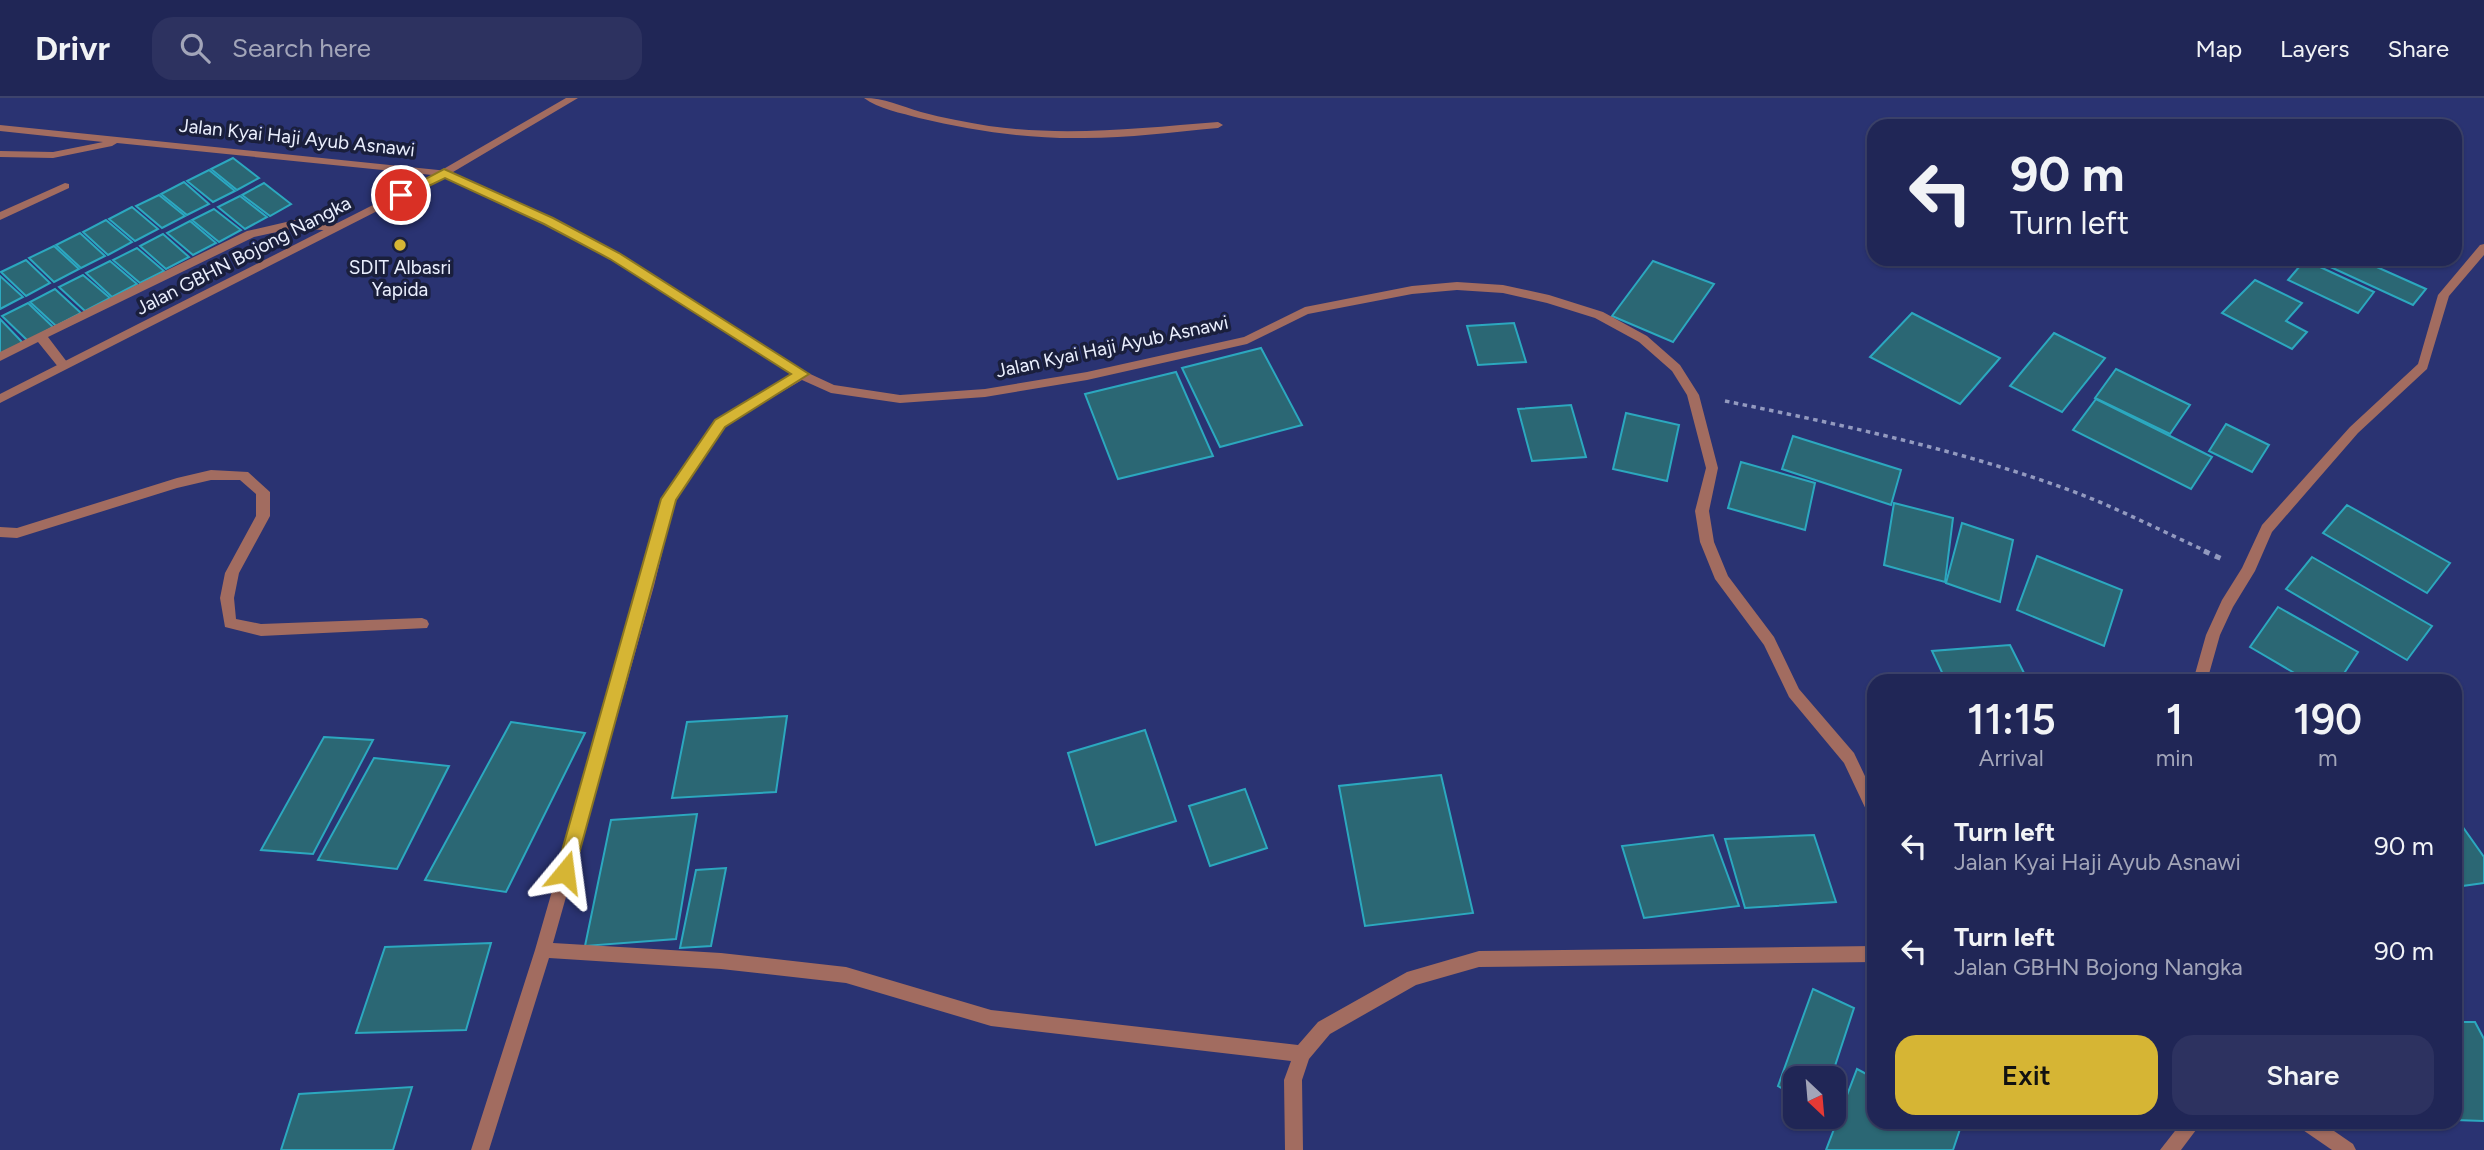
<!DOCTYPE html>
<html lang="en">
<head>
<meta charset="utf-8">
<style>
  body { margin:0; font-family:Figtree,sans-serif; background:#2d3260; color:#f1f3f6; height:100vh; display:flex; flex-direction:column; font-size:26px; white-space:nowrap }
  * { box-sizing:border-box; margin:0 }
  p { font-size:23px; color:#a2a5b9 }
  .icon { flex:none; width:38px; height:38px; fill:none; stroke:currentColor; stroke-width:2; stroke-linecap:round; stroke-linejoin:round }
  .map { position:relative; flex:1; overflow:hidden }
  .details { position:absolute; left:1867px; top:576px; width:595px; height:455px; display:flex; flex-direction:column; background:#202656; border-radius:21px; box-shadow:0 2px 5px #0004,0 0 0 2px #3d436c }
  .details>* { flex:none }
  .top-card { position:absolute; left:1867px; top:21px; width:595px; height:147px; border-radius:21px; box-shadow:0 2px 5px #0004,0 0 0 2px #3d436c; background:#202656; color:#f1f3f6; overflow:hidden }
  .needle { width:46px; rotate:154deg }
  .fabs { position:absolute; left:1783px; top:968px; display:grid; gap:14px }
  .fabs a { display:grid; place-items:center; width:63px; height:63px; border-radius:14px; background:#202656; box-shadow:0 2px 5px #0004,0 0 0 2px #3d436c; font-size:35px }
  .pin { position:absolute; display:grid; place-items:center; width:60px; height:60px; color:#fff; margin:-30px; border:4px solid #fff; border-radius:50%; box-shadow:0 2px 7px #0007 }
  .me { position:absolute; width:77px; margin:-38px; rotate:16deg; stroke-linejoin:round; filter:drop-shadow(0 0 5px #0008) }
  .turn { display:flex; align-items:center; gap:24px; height:147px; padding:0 28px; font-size:32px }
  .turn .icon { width:91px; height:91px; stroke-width:2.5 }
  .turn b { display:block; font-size:49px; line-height:60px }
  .eta { display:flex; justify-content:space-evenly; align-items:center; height:119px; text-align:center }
  .eta b { font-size:42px; font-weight:600; line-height:49px }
  .button { display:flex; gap:14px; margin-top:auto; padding:14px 28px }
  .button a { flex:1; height:80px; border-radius:21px; background:#d6b534; color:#111; font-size:28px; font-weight:600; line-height:80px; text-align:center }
  .button a+a { background:#2d3260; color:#f1f3f6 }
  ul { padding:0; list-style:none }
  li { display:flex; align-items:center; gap:21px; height:105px; padding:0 28px }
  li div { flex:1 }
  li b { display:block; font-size:26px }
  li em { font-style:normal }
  header { display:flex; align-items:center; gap:42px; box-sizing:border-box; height:98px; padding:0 35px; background:#202656; border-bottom:2px solid #3d436c }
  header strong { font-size:33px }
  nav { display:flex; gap:38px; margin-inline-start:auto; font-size:24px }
  .search { width:490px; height:63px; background:#2d3260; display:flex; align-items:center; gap:18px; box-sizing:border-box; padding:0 24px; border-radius:21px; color:#a2a5b9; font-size:26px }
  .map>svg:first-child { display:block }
</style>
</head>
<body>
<header>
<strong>Drivr</strong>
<div class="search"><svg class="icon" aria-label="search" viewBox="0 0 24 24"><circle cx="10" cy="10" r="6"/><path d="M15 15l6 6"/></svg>Search here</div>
<nav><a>Map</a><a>Layers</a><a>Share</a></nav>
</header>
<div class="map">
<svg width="2484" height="1052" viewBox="0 0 2484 1052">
  <rect width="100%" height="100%" fill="#2a3372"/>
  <g fill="#2b6774" stroke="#2ca8bf" stroke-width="2">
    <polygon points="233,60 259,80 237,92 211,71"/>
    <polygon points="209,72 235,93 213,104 187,83"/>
    <polygon points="184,84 209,106 187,117 161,96"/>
    <polygon points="264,85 291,106 270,118 242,97"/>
    <polygon points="159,97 185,118 162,130 136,108"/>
    <polygon points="240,98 267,119 245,131 218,109"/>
    <polygon points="132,109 158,131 135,143 109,121"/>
    <polygon points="214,111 241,132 219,144 192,122"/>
    <polygon points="106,122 132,144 108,157 83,134"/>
    <polygon points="190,123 216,145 193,157 167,135"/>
    <polygon points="80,135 105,158 81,170 56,147"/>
    <polygon points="163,136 189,159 166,171 140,148"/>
    <polygon points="54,148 79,171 54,184 29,160"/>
    <polygon points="137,150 164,173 140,185 113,162"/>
    <polygon points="2313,161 2373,161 2370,166 2426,191 2413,207"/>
    <polygon points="26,162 50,185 26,198 1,174"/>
    <polygon points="2305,162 2374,194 2358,215 2288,182"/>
    <polygon points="110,163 137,186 112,199 86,175"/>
    <polygon points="1653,163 1714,186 1673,244 1612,218"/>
    <polygon points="83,177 110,200 85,213 59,189"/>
    <polygon points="0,178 23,199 0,211"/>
    <polygon points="2255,182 2302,205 2286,223 2307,234 2292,251 2222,215"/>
    <polygon points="55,191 81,215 56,228 30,204"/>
    <polygon points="28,205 53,229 28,243 2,218"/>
    <polygon points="1912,215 2000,260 1960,306 1870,259"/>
    <polygon points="0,221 23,245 0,257"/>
    <polygon points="1514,225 1526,264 1478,267 1467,228"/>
    <polygon points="2054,235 2105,260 2062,314 2010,288"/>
    <polygon points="1261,250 1302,327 1220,349 1182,270"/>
    <polygon points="2116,271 2190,307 2170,336 2095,300"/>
    <polygon points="1176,274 1213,358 1118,381 1085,296"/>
    <polygon points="2096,301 2212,359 2191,391 2073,332"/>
    <polygon points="1571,307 1586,359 1532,363 1518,311"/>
    <polygon points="1626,315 1679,327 1667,383 1613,371"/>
    <polygon points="2226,326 2269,347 2252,374 2209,353"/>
    <polygon points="1793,338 1901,372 1891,407 1782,371"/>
    <polygon points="1741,364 1815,385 1805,432 1728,410"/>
    <polygon points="1894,405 1953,420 1945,484 1884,467"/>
    <polygon points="2347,407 2450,465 2427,495 2323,435"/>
    <polygon points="1962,425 2013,442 2000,504 1946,485"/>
    <polygon points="2037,458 2122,492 2104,548 2017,512"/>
    <polygon points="2312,459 2432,528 2407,562 2286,491"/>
    <polygon points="2278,509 2358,554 2339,583 2308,583 2250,549"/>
    <polygon points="2010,547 2028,583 1946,583 1932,553"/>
    <polygon points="787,618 776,694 672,700 687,624"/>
    <polygon points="511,624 585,635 506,794 425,782"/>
    <polygon points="1145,632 1176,723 1096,747 1068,655"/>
    <polygon points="324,639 373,642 313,756 261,752"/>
    <polygon points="374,660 449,668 397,771 318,762"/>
    <polygon points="1441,677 1473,815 1365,828 1339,688"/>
    <polygon points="1245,691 1267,750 1210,768 1189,708"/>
    <polygon points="697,716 676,841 585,848 611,722"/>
    <polygon points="2455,718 2484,759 2484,785 2455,789"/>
    <polygon points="1713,737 1739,808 1644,820 1622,748"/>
    <polygon points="1814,737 1836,804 1745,810 1725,741"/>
    <polygon points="726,770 711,848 680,850 696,772"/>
    <polygon points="491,845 466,932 356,935 385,849"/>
    <polygon points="1813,891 1854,910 1831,980 1796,980 1796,998 1778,988"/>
    <polygon points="2455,924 2475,924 2484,941 2484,1023 2455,1022"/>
    <polygon points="1857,971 1874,980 1874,1024 1953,1024 1961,1028 1953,1052 1826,1052"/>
    <polygon points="412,989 393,1052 281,1052 299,996"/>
  </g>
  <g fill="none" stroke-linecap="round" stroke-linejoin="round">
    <path stroke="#939abf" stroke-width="3.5" stroke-dasharray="4.5 4.5" stroke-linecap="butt" d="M1725,303C1838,326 1952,350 2061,389C2112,407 2159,432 2208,454"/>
    <polyline stroke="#939abf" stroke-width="5" stroke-dasharray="6 6" stroke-linecap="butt" points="2204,453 2222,461"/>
    <polygon fill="#a26c60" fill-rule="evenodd" points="295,122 336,125 342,129 336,133 295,130 254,139 48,239 67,264 69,267 67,270 59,270 38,244 0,263 0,254 247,133"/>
    <g fill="#a26c60" fill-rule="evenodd">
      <path d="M864,0C884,0 901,8 921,14C943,20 966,24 989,28C1066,39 1141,30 1218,24L1223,27L1218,30C1173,34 1129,40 1084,40C1028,41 973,33 919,20C902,15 878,11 864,0Z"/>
      <polygon points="0,27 448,73 552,120 618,155 806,274 834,287 900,297 985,291 1087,274 1244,239 1305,209 1412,188 1457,184 1503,187 1549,197 1603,214 1647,238 1680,267 1699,297 1718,370 1709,413 1714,444 1728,478 1774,539 1799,591 1854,655 1874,697 1874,720 1869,718 1844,665 1789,599 1764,547 1715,481 1700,444 1695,413 1706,370 1687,297 1672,273 1639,244 1595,220 1547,205 1503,195 1457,192 1412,196 1308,216 1247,246 1087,282 985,299 900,305 831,295 802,282 724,328 675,402 654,488 553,845 721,855 846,869 991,912 1298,947 1318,924 1407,874 1479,853 1874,848 1874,864 1479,869 1416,887 1330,936 1309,961 1302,982 1303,1052 1285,1052 1284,982 1291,963 991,928 846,885 721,871 549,860 489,1052 471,1052 535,852 640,488 662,401 716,322 793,277 610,161 544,126 442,78 117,45 112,48 53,60 0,59 0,53 53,54 103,44 0,33"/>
      <polygon points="65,85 69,86 69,90 0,122 0,114"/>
      <polygon points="2484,146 2484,157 2449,198 2427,271 2358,335 2272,434 2255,473 2233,509 2220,537 2207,583 2193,583 2206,537 2222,502 2242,470 2262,427 2350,329 2418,266 2438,197 2480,147"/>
      <polygon points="211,372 248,374 270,394 270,418 239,475 234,500 236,521 261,526 422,520 427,522 429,526 427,530 261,538 225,529 220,500 225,475 256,418 256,396 240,382 211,382 177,390 17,440 0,439 0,429 17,430 177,380"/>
      <polygon points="2182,1024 2202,1024 2181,1052 2160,1052"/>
      <polygon points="2297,1024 2321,1024 2353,1046 2356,1052 2332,1052 2300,1030"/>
    </g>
    <polygon fill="#a26c60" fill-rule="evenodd" points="566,0 578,0 448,77 0,305 0,296 440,73"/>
  </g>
  <polygon fill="#d6b534" stroke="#8b7622" stroke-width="2" points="444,71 553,120 619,155 809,276 725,329 676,402 574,774 571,780 565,782 559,780 556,774 661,401 715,322 791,276 610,161 544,126 445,80 406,99 401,101 395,97"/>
  <circle fill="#d6b534" stroke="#1a1f3c" stroke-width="2.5" cx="400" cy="147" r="7"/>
  <g text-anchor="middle" stroke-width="7" stroke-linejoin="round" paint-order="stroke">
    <g font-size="19" fill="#eaeffe" stroke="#1a1f3c">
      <text transform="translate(297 39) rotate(6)" y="7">Jalan Kyai Haji Ayub Asnawi</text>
      <text transform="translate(243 157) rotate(-27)" y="7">Jalan GBHN Bojong Nangka</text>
      <text transform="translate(1112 248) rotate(-12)" y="7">Jalan Kyai Haji Ayub Asnawi</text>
    </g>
    <g font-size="19" fill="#eaeffe" stroke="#1a1f3c">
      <text x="400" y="176">SDIT Albasri<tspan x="400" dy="22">Yapida</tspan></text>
    </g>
  </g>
</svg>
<div class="fabs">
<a><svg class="needle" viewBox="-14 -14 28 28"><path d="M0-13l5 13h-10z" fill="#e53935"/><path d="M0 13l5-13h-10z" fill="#a2a5b9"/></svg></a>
</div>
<div class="pin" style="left:401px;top:97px;background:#d93025"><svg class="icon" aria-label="arrive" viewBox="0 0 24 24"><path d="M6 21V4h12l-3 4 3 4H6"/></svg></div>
<svg class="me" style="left:565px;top:774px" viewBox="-20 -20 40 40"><path d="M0-17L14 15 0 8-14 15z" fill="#d6b534" stroke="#fff" stroke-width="4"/></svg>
<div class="top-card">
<div class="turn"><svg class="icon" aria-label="left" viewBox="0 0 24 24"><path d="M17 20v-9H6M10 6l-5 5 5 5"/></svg><div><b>90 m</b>Turn left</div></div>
</div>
<section class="details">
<div class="eta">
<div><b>11:15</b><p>Arrival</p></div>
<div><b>1</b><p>min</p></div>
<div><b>190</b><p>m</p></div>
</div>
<ul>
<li><svg class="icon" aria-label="left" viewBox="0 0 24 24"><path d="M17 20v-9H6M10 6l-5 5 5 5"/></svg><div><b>Turn left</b><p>Jalan Kyai Haji Ayub Asnawi</p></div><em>90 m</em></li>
<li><svg class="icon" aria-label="left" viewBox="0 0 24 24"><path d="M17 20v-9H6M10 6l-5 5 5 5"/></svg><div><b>Turn left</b><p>Jalan GBHN Bojong Nangka</p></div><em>90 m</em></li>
</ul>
<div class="button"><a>Exit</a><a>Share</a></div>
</section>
</div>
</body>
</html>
